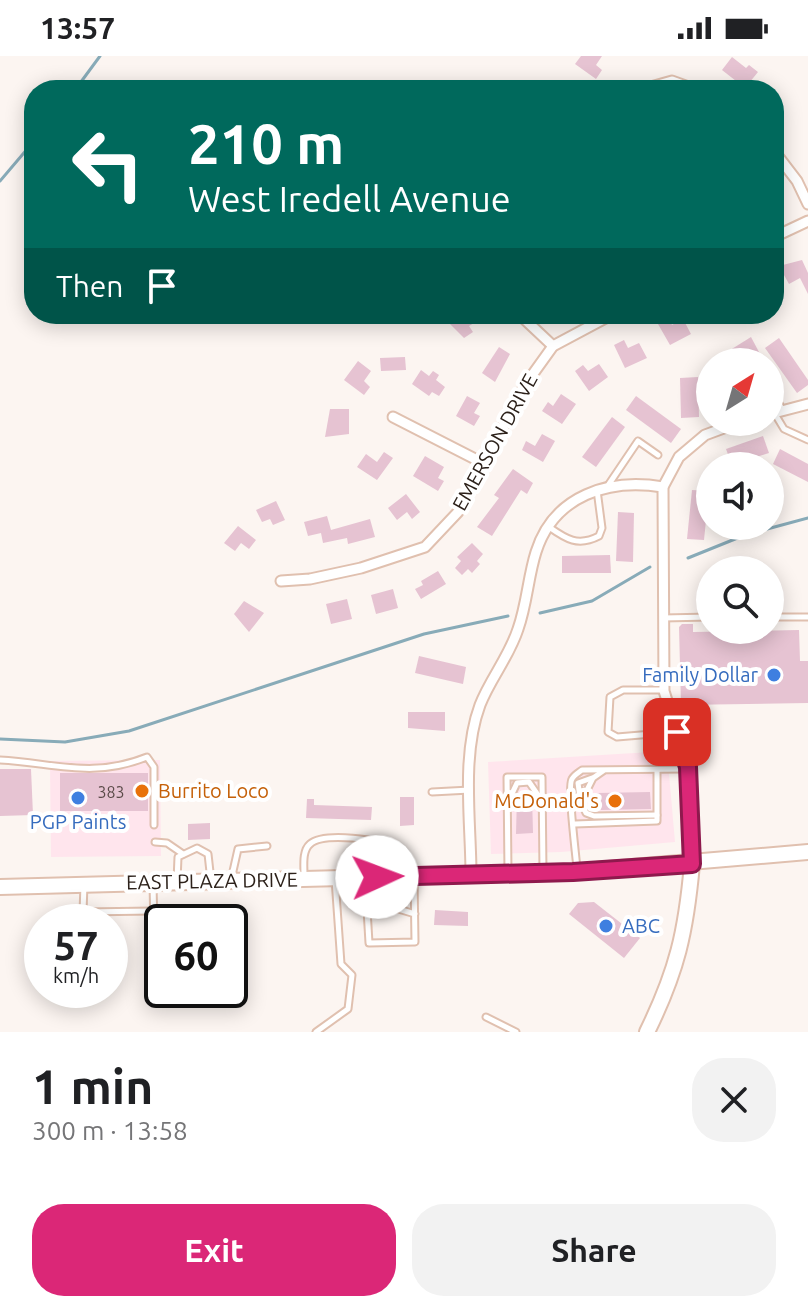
<!DOCTYPE html>
<html lang="en">
<head>
<meta charset="utf-8">
<style>
  body { margin:0; font-family:Ubuntu,sans-serif; background:#f2f2f2; color:#202124; height:100vh; display:flex; flex-direction:column; font-size:30px; white-space:nowrap }
  * { box-sizing:border-box; margin:0 }
  p { font-size:26px; color:#757577 }
  .icon { flex:none; width:44px; height:44px; fill:none; stroke:currentColor; stroke-width:2; stroke-linecap:round; stroke-linejoin:round }
  .map { position:relative; height:976px; overflow:hidden }
  .details { display:flex; flex-direction:column; background:#fff; flex:1 }
  .details>* { flex:none }
  .banner { position:absolute; left:24px; top:24px; width:760px; height:244px; border-radius:32px; box-shadow:0 4px 20px #0003; background:#00695c; color:#fff; overflow:hidden }
  .needle { width:52px; rotate:37deg }
  .buttons { position:absolute; left:696px; top:292px; display:grid; gap:16px }
  .buttons a { display:grid; place-items:center; width:88px; height:88px; border-radius:50%; background:#fff; box-shadow:0 4px 20px #0003; font-size:40px }
  .speed { position:absolute; left:24px; top:848px; display:flex; gap:16px; font-size:40px; font-weight:700; text-align:center }
  .speed>* { display:grid; place-content:center; width:104px; height:104px; border-radius:50%; background:#fff; box-shadow:0 4px 20px #0003; line-height:1 }
  .speed small { font-size:20px; font-weight:400 }
  .speed .limit { border:4px solid #111; border-radius:12px; background:#fff; color:#111 }
  .pin { position:absolute; display:grid; place-items:center; width:68px; height:68px; color:#fff; margin:-34px; border-radius:16px; box-shadow:0 4px 12px #0006 }
  .me { position:absolute; width:88px; margin:-44px; rotate:88deg; stroke-linejoin:round; filter:drop-shadow(0 0 6px #0008) }
  .turn { display:flex; align-items:center; gap:28px; height:168px; padding:0 32px; font-size:36px }
  .turn .icon { width:104px; height:104px; stroke-width:2.5 }
  .turn b { display:block; font-size:56px; line-height:68px }
  .then { display:flex; align-items:center; height:76px; padding:0 32px; background:#0003; gap:16px; font-size:30px }
  .round { display:grid; place-items:center; flex:none; width:84px; height:84px; border-radius:32px; background:#f2f2f2 }
  .overview { display:flex; align-items:center; justify-content:space-between; height:136px; padding:0 32px }
  h1 { font-size:48px; font-weight:700; line-height:60px }
  .cta { display:flex; gap:16px; margin-top:auto; padding:16px 32px }
  .cta a { flex:1; height:92px; border-radius:32px; background:#db2777; color:#fff; font-size:32px; font-weight:700; line-height:92px; text-align:center }
  .cta a+a { background:#f2f2f2; color:#202124 }
  .status { display:flex; justify-content:space-between; align-items:center; height:56px; padding:0 40px; background:#fff; direction:ltr }
  .status svg { height:22px; fill:currentColor }
  .map>svg:first-child { display:block }
</style>
</head>
<body>
<div class="status"><b>13:57</b><svg viewBox="0 0 49 12"><path d="M0 12V9h3v3zM5 12V6h3v6zM10 12V3h3v9zM15 12V0h3v12zM26 1h20v11H26zM47 4h2v5h-2z"/></svg></div>
<div class="map">
<svg width="808" height="976" viewBox="0 0 808 976">
  <rect width="100%" height="100%" fill="#fcf5f1"/>
  <g fill="#ffe5ed">
    <polygon points="667,695 675,786 561,796 491,798 488,706"/>
    <polygon points="160,704 161,800 51,801 50,705"/>
  </g>
  <g fill="none" stroke-linecap="round" stroke-linejoin="round">
    <g stroke="#88abb8" stroke-width="3">
      <polyline points="75,34 100,0"/>
      <polyline points="0,125 34,85"/>
      <polyline points="688,502 745,479 808,462"/>
      <polyline points="540,557 592,545 650,511"/>
      <polyline points="0,683 65,686 129,675 424,578 508,560"/>
    </g>
  </g>
  <g fill="#e6c3d2">
    <polygon points="581,0 602,0 596,9 602,14 596,23 575,8"/>
    <polygon points="732,1 746,12 749,9 758,16 745,32 722,14"/>
    <polygon points="802,204 808,217 808,238 800,222 789,228 779,210"/>
    <polygon points="460,258 468,258 474,267 469,270 473,276 464,282 448,266"/>
    <polygon points="669,262 672,269 683,263 691,278 670,289 658,268"/>
    <polygon points="751,281 760,298 746,306 711,306"/>
    <polygon points="779,282 808,324 808,329 797,337 765,292"/>
    <polygon points="624,284 628,292 639,287 647,302 625,312 614,289"/>
    <polygon points="499,291 510,298 495,326 482,317"/>
    <polygon points="405,301 406,314 381,315 380,302"/>
    <polygon points="358,305 371,315 364,325 370,331 364,339 344,324"/>
    <polygon points="599,308 608,321 589,335 575,315 583,309 588,315"/>
    <polygon points="421,314 429,320 433,315 439,319 436,324 445,331 439,340 432,336 429,340 412,328"/>
    <polygon points="698,321 699,361 681,362 680,322"/>
    <polygon points="561,338 576,348 562,368 542,355 548,346 553,350"/>
    <polygon points="467,340 480,347 474,357 480,360 474,370 456,360"/>
    <polygon points="636,340 681,373 671,387 626,354"/>
    <polygon points="330,353 349,353 349,378 325,381"/>
    <polygon points="612,361 625,371 596,411 582,401"/>
    <polygon points="542,378 555,385 543,406 522,394 526,385 535,390"/>
    <polygon points="763,380 769,397 732,409 726,393"/>
    <polygon points="780,393 808,408 808,426 773,408"/>
    <polygon points="384,396 393,402 377,424 357,411 366,398 377,406"/>
    <polygon points="425,400 444,411 438,422 444,425 438,435 413,420"/>
    <polygon points="513,413 533,427 527,438 521,434 492,480 477,471 499,442 494,439"/>
    <polygon points="692,434 709,435 704,484 687,483"/>
    <polygon points="406,438 420,456 412,463 407,456 397,464 388,452"/>
    <polygon points="276,445 285,464 273,469 270,463 262,466 256,454"/>
    <polygon points="618,456 634,457 633,506 616,505"/>
    <polygon points="327,460 331,474 370,463 375,481 348,488 347,482 323,487 321,477 308,480 304,466"/>
    <polygon points="238,470 256,484 249,493 241,487 235,495 224,487"/>
    <polygon points="472,487 483,498 477,505 480,508 472,517 468,513 462,519 455,512 461,505 457,501"/>
    <polygon points="610,499 611,517 562,517 562,500"/>
    <polygon points="438,515 446,528 421,543 415,533 423,529 421,525"/>
    <polygon points="393,533 398,552 376,558 371,539"/>
    <polygon points="347,543 352,563 331,568 326,548"/>
    <polygon points="244,545 264,557 249,576 234,558"/>
    <polygon points="682,568 693,568 693,576 799,574 800,605 808,605 808,647 681,649 679,571"/>
    <polygon points="419,600 466,611 463,628 415,617"/>
    <polygon points="408,656 445,656 445,675 408,672"/>
    <polygon points="0,713 31,713 33,759 0,760"/>
    <rect x="60" y="717" width="88" height="38"/>
    <polygon points="650,736 651,753 601,754 597,749 597,737"/>
    <polygon points="517,740 532,740 533,777 516,778"/>
    <polygon points="400,741 414,741 414,769 400,770"/>
    <polygon points="307,743 314,743 314,749 372,751 371,764 306,762"/>
    <polygon points="210,767 210,783 188,784 188,768"/>
    <polygon points="594,846 640,882 624,902 569,858 578,847"/>
    <polygon points="435,854 468,856 468,870 434,869"/>
  </g>
  <g fill="none" stroke-linecap="round" stroke-linejoin="round">
    <defs>
      <g id="service">
        <polyline points="770,331 783,355"/>
        <polyline points="775,358 784,373 808,384"/>
        <polyline points="609,428 638,385 658,399"/>
        <path d="M549,471C566,483 578,491 599,480L602,472L597,434"/>
        <polyline points="770,561 808,561"/>
        <polyline points="663,562 710,561"/>
        <polyline points="664,634 623,634 610,641 608,676 617,681 676,676"/>
        <path d="M0,704C55,707 92,723 147,701L154,711V769"/>
        <polyline points="603,715 593,722 581,746 586,757 594,760 657,759"/>
        <polyline points="432,736 470,734"/>
        <polyline points="510,742 517,727 529,726 540,742"/>
        <polyline points="581,749 578,727 592,722"/>
        <polyline points="575,768 657,765 657,714"/>
        <polyline points="155,786 167,787 183,798"/>
        <path d="M577,813C576,799 567,730 572,723C574,719 578,717 582,714L687,713"/>
        <polyline points="508,817 507,721 542,721 543,816"/>
        <path d="M304,819C304,809 302,795 310,788C321,778 355,782 368,784L374,791L377,820"/>
        <polyline points="414,821 415,886 369,887 367,853 395,852 415,858"/>
        <polyline points="231,824 238,793 267,790"/>
        <polyline points="177,825 178,801 197,792 208,798 211,825"/>
        <polyline points="153,828 154,872"/>
        <polyline points="84,829 83,856 153,855"/>
        <polyline points="486,961 516,976"/>
        <polyline points="316,976 348,953 352,919 341,908 335,823"/>
      </g>
      <g id="minor">
        <polyline points="640,34 672,25 697,34"/>
        <polyline points="774,95 797,125 808,148"/>
        <polyline points="774,181 808,165"/>
        <polyline points="519,258 553,290"/>
        <polyline points="770,358 808,348"/>
        <polyline points="393,361 483,407"/>
        <polyline points="281,525 310,523 361,512 425,491 458,456 525,329 553,290 613,258"/>
        <polyline points="692,808 688,711 664,635 663,431 679,401 705,379 740,366"/>
        <path d="M471,819C471,766 461,700 480,649C490,623 509,601 518,573C527,548 528,521 536,496C554,439 609,422 663,431"/>
      </g>
      <g id="primary">
        <polyline points="0,831 573,816 808,796"/>
        <path d="M647,976C677,915 686,876 692,808"/>
      </g>
    </defs>
    <use href="#service" stroke="#e0c0af" stroke-width="9"/>
    <use href="#minor" stroke="#e0c0af" stroke-width="13"/>
    <use href="#primary" stroke="#e0c0af" stroke-width="18"/>
    <use href="#service" stroke="#fff" stroke-width="5"/>
    <use href="#minor" stroke="#fff" stroke-width="9"/>
    <use href="#primary" stroke="#fff" stroke-width="14"/>
  </g>
  <g fill="none" stroke-linecap="round" stroke-linejoin="round">
    <defs>
      <polyline id="route" points="377,821 573,816 692,808 688,711 677,676"/>
    </defs>
    <use href="#route" stroke="#8e194d" stroke-width="20"/>
    <use href="#route" stroke="#db2777" stroke-width="14"/>
  </g>
  <g fill="#3f7fe0" stroke="#fff" stroke-width="3">
    <circle cx="774" cy="619" r="8"/>
    <circle cx="78" cy="742" r="8"/>
    <circle cx="606" cy="870" r="8"/>
  </g>
  <g fill="#e8710a" stroke="#fff" stroke-width="3">
    <circle cx="142" cy="735" r="8"/>
    <circle cx="615" cy="745" r="8"/>
  </g>
  <g text-anchor="middle" stroke-width="8" stroke-linejoin="round" paint-order="stroke">
    <g font-size="16" fill="#5a4a48">
      <text x="111" y="742">383</text>
    </g>
    <g font-size="20" fill="#2c211a" stroke="#fff">
      <text transform="translate(495 386) rotate(-61)" y="7">EMERSON DRIVE</text>
      <text transform="translate(212 825) rotate(-1)" y="7">EAST PLAZA DRIVE</text>
    </g>
    <g font-size="20" fill="#366cbe" stroke="#fff" text-anchor="end">
      <text x="758" y="626">Family Dollar</text>
      <text x="78" y="773" text-anchor="middle">PGP Paints</text>
      <text x="622" y="877" text-anchor="start">ABC</text>
    </g>
    <g font-size="20" fill="#c56008" stroke="#fff" text-anchor="start">
      <text x="158" y="742">Burrito Loco</text>
      <text x="599" y="752" text-anchor="end">McDonald's</text>
    </g>
  </g>
</svg>
<div class="buttons">
<a><svg class="needle" viewBox="-14 -14 28 28"><path d="M0-13l5 13h-10z" fill="#e53935"/><path d="M0 13l5-13h-10z" fill="#757577"/></svg></a>
<a><svg class="icon" aria-label="sound" viewBox="0 0 24 24"><path d="M4 9h4l5-4v14l-5-4H4zM17 9q2 3 0 6"/></svg></a>
<a><svg class="icon" aria-label="search" viewBox="0 0 24 24"><circle cx="10" cy="10" r="6"/><path d="M15 15l6 6"/></svg></a>
</div>
<div class="speed"><div>57<small>km/h</small></div><div class="limit">60</div></div>
<div class="pin" style="left:677px;top:676px;background:#d93025"><svg class="icon" aria-label="arrive" viewBox="0 0 24 24"><path d="M6 21V4h12l-3 4 3 4H6"/></svg></div>
<svg class="me" style="left:377px;top:821px" viewBox="-20 -20 40 40"><circle r="19" fill="#fff"/><path d="M0-13L10 11 0 6-10 11z" fill="#db2777"/></svg>
<div class="banner">
<div class="turn"><svg class="icon" aria-label="left" viewBox="0 0 24 24"><path d="M17 20v-9H6M10 6l-5 5 5 5"/></svg><div><b>210 m</b>West Iredell Avenue</div></div>
<div class="then">Then<svg class="icon" aria-label="arrive" viewBox="0 0 24 24"><path d="M6 21V4h12l-3 4 3 4H6"/></svg></div>
</div>
</div>
<section class="details">
<div class="overview"><div><h1>1 min</h1><p>300 m · 13:58</p></div><a class="round"><svg class="icon" aria-label="close" viewBox="0 0 24 24"><path d="M6 6l12 12M18 6L6 18"/></svg></a></div>
<div class="cta"><a>Exit</a><a>Share</a></div>
</section>
</body>
</html>
